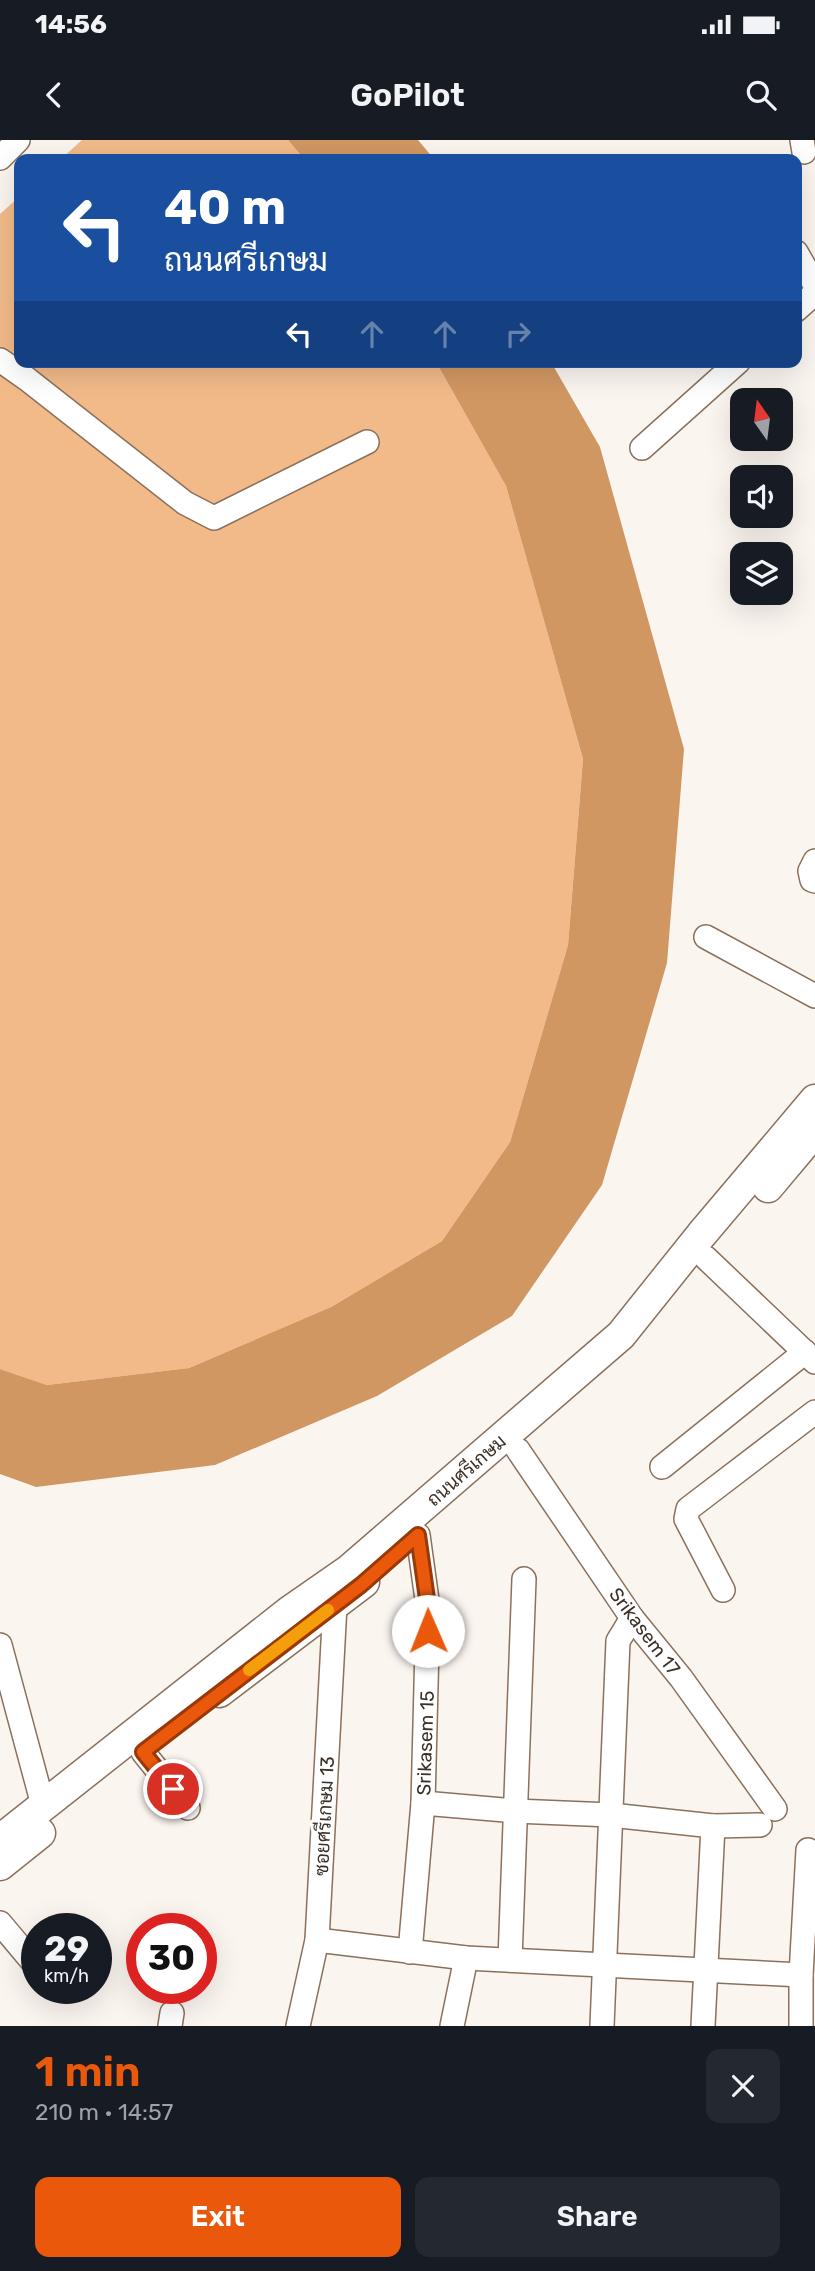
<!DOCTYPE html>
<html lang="en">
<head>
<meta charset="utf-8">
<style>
  body { margin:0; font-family:Rubik,Sarabun,sans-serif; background:#242831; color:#f1f3f6; height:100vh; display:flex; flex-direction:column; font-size:26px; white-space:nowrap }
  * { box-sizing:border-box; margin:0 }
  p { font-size:23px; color:#9ea1a6 }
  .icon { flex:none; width:38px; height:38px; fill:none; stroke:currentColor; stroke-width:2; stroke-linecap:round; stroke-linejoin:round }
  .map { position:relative; height:1886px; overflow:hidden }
  .panel { display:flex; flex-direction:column; background:#171b24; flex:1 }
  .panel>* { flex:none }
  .hud { position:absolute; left:14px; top:14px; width:788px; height:214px; border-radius:14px; box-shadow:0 7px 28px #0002; background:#1a4fa0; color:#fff; overflow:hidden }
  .needle { width:46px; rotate:346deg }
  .tools { position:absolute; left:730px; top:248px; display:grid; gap:14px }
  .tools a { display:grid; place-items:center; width:63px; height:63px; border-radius:14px; background:#171b24; box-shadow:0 7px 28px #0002; font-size:35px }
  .speed { position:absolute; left:21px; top:1773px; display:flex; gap:14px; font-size:35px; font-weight:700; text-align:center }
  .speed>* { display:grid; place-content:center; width:91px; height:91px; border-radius:50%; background:#171b24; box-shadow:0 7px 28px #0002; line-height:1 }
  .speed small { font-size:18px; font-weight:400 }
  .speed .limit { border:10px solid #d22; background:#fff; color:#111 }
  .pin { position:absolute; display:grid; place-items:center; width:60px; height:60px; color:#fff; margin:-30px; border:4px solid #fff; border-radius:50%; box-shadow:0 2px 7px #0007 }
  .me { position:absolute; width:77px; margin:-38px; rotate:359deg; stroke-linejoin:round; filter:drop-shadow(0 0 5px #0008) }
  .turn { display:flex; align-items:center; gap:24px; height:147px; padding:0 35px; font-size:32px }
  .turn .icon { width:91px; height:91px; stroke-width:2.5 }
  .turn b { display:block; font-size:49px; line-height:60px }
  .lanes { display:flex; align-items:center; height:66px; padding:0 35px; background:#0003; justify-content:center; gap:35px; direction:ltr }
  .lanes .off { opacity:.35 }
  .round { display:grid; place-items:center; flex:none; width:74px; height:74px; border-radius:14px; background:#242831 }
  .summary { display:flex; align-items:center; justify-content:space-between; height:119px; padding:0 35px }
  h1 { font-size:42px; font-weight:600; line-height:52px; color:#ea580c }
  .action { display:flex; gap:14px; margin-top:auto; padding:14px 35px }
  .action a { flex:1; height:80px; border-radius:14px; background:#ea580c; color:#fff; font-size:28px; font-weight:600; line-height:80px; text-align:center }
  .action a+a { background:#242831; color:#f1f3f6 }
  .status { display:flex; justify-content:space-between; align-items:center; height:49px; padding:0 35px; background:#171b24; direction:ltr }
  .status svg { height:19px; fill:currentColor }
  header { display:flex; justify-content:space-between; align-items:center; height:91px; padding:0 35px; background:#171b24; font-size:32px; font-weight:600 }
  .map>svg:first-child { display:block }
</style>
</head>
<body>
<div class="status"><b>14:56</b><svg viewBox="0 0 49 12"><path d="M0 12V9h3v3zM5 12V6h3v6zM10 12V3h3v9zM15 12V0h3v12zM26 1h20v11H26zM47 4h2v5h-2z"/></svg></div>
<header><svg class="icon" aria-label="back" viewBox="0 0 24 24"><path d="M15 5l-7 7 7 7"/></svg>GoPilot<svg class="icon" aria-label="search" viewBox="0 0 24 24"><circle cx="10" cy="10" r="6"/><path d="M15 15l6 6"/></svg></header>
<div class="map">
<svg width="815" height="1886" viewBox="0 0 815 1886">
  <rect width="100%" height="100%" fill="#fbf5f0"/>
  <g fill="#f2ba89">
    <polygon points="82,0 288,0 304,19 61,19"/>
    <polygon points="19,57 19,222 436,222 506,346 583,619 568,805 510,1002 442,1101 331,1167 189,1228 47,1245 0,1229 0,74"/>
  </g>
  <g fill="#d19763">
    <polygon points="288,0 418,0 434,19 304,19"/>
    <polygon points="436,222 551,222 600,307 684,609 667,823 602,1045 512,1176 377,1256 215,1325 36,1347 0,1334 0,1229 47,1245 189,1228 331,1167 442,1101 510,1002 568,805 583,619 506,346"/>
  </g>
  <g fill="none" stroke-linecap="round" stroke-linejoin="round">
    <defs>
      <g id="minor">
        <polyline points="802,0 804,12"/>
        <polyline points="0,18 18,0"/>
        <polyline points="796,112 815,145"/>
        <polyline points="796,170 815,153"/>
        <polyline points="0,220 27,239 185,363 214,378 367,302"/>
        <polyline points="642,308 738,222"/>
        <polyline points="815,721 810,731 812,740 815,741"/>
        <polyline points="706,797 815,856"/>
        <polyline points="706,1118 815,1222"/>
        <polyline points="518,1310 632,1478 681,1538 775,1669"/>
        <polyline points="662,1327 805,1212"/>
        <polyline points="723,1450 686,1379 688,1369 815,1272"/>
        <polyline points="0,1505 43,1665"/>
        <polyline points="143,1612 188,1668"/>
        <polyline points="423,1663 515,1671 611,1675 713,1686 760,1685"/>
        <polyline points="0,1783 37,1827"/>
        <polyline points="317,1800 466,1818 801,1835"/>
        <polyline points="410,1812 423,1663 428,1467 418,1395"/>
        <polyline points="510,1820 524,1439"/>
        <polyline points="170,1886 172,1873"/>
        <polyline points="298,1886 317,1800 335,1465"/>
        <polyline points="452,1886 466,1818"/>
        <polyline points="602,1886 618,1501 632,1478"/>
        <polyline points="703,1886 713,1686"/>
        <polyline points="801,1886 801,1835 808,1710"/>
      </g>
      <g id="major">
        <polyline points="768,1047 815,991"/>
        <polyline points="219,1552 364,1442"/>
        <polyline points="0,1700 290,1471 349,1430 621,1195 701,1095 815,960"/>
        <polyline points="0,1725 40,1693"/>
      </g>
    </defs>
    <use href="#minor" stroke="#8b715c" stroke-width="26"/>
    <use href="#major" stroke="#8b715c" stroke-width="33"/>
    <use href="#minor" stroke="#fff" stroke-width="23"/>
    <use href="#major" stroke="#fff" stroke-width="30"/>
  </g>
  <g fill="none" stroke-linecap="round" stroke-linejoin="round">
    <defs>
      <polyline id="route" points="173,1649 143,1612 361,1445 418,1395 428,1466 428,1491"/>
    </defs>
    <use href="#route" stroke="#983908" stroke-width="18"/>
    <use href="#route" stroke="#ea580c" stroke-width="12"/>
    <polyline stroke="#f59e0b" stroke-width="12" points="249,1530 328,1470"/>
  </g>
  <g text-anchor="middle" stroke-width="6" stroke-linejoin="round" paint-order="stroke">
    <g font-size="19" fill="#3c3128" stroke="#fff">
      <text transform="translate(466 1330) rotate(-41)" y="7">ถนนศรีเกษม</text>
      <text transform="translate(645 1491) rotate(53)" y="7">Srikasem 17</text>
      <text transform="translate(425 1603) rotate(-88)" y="7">Srikasem 15</text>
      <text transform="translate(324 1676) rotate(-87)" y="7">ซอยศรีเกษม 13</text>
    </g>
  </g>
</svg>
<div class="tools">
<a><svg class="needle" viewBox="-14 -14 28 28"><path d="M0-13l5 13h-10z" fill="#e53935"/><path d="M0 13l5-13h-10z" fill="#9ea1a6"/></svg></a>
<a><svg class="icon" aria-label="sound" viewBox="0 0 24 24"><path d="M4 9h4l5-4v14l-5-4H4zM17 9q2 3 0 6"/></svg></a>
<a><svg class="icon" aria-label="layers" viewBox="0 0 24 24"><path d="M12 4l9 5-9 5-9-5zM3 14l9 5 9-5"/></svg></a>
</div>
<div class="speed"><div>29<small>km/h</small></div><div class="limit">30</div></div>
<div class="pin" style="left:173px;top:1649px;background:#d93025"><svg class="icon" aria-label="arrive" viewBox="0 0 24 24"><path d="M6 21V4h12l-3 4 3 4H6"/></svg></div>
<svg class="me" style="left:428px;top:1491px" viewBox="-20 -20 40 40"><circle r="19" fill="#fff"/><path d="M0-13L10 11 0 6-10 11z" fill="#ea580c"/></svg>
<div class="hud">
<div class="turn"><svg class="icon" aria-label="left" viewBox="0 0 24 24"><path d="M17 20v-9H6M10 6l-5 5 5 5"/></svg><div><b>40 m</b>ถนนศรีเกษม</div></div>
<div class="lanes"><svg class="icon" aria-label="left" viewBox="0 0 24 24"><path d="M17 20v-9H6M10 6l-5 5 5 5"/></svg><svg class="icon off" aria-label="ahead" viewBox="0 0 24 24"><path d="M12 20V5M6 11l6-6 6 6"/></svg><svg class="icon off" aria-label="ahead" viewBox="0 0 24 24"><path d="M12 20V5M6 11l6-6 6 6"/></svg><svg class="icon off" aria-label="right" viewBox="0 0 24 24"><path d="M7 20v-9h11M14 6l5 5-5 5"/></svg></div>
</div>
</div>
<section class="panel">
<div class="summary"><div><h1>1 min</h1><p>210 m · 14:57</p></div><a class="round"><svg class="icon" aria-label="close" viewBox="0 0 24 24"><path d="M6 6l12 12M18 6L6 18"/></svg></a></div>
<div class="action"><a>Exit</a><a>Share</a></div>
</section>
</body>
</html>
